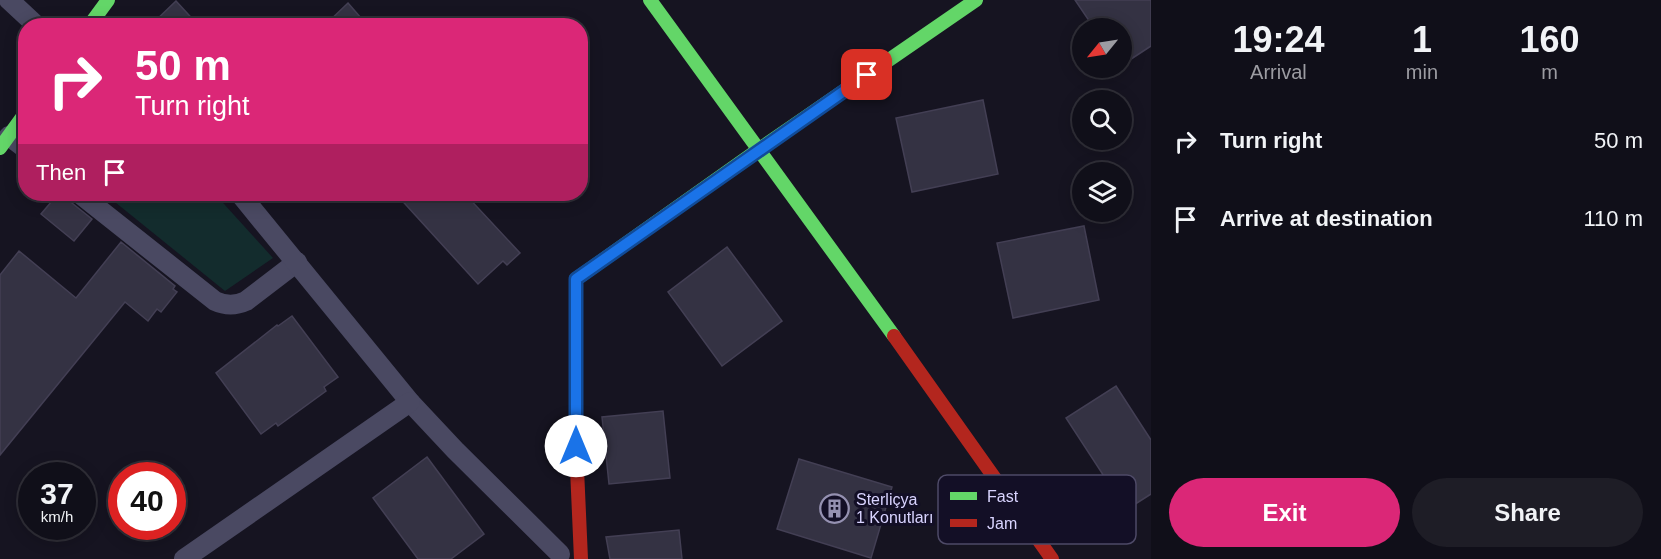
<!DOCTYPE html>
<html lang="en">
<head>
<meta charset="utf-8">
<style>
  body { margin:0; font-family:Helvetica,sans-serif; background:#1e1d26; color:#f1f3f6; height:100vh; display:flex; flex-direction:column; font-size:22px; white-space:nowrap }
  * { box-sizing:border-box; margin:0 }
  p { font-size:20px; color:#9c9ca2 }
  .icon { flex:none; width:33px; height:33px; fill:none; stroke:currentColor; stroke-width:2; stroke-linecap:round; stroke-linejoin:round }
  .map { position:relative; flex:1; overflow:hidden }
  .details { display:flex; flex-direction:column; background:#100f19; width:510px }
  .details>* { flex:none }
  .banner { position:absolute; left:18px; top:18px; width:570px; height:183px; border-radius:24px; box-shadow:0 3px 15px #0003,0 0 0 2px #302f38; background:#db2777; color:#fff; overflow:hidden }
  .needle { width:39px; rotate:240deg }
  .controls { position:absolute; left:1072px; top:18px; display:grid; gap:12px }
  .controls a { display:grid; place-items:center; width:60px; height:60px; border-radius:50%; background:#100f19; box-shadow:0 3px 15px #0003,0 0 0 2px #302f38; font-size:30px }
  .speed { position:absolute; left:18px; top:462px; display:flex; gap:12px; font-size:30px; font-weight:700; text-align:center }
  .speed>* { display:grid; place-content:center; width:78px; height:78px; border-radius:50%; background:#100f19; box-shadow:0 3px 15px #0003,0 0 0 2px #302f38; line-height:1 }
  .speed small { font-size:15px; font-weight:400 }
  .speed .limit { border:9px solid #d22; background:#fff; color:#111 }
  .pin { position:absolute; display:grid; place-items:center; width:51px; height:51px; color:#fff; margin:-26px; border-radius:12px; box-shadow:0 3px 9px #0006 }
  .me { position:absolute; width:66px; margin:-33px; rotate:0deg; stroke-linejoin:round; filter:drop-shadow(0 0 4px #0008) }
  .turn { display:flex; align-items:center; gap:21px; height:126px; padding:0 18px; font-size:27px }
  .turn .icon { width:78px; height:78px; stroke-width:2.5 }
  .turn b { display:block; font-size:42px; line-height:51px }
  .then { display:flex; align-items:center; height:57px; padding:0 18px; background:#0003; gap:12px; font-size:22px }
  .eta { display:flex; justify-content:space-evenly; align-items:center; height:102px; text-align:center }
  .eta b { font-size:36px; font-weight:700; line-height:42px }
  .button { display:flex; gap:12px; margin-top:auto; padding:12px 18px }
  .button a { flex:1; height:69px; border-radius:36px; background:#db2777; color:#fff; font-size:24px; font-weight:700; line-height:69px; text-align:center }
  .button a+a { background:#1e1d26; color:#f1f3f6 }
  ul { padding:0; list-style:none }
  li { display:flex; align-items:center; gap:18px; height:78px; padding:0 18px }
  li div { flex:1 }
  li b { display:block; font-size:22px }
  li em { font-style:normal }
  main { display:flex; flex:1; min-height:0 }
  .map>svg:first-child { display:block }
</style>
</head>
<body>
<main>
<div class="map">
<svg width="1151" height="559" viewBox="0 0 1151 559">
  <rect width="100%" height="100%" fill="#161421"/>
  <polygon fill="#132c2d" points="105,194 215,194 273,258 225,291"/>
  <g fill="#343243" stroke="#433f54" stroke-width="1.5">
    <polygon points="1075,0 1151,0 1151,46 1122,65 1122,28 1094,28"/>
    <polygon points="176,1 199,26 150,26"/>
    <polygon points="348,3 368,26 324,26"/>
    <polygon points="983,100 998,174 912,192 896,118"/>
    <polygon points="58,194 68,194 72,203 92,219 74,241 41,214"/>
    <polygon points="396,194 465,194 520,253 507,265 503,261 478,284"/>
    <polygon points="1084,226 1099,300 1013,318 997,243"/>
    <polygon points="121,242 175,286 173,289 177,292 161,312 157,309 148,321 125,302 0,455 0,275 19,251 76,298"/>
    <polygon points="727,247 782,321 722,366 668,292"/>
    <polygon points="292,316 338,377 324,387 326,391 278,426 276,423 261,434 216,373 277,325 278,326"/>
    <polygon points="1116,386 1151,440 1151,494 1126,510 1066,418"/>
    <polygon points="663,411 670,478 609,484 602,417"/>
    <polygon points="427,457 484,534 451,559 418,559 373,498"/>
    <polygon points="799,459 892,487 871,558 777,529"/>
    <polygon points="679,530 682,559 610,559 606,537"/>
  </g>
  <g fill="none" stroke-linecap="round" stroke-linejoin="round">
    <g stroke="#4a4962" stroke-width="20">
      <polyline points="9,0 37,26"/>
      <polyline points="9,136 26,149"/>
      <path d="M80,194L215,301C226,306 235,306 246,301L297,262"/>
      <polyline points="240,194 410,402 455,450 560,554"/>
      <polyline points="184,559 410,402"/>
    </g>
    <g stroke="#63d668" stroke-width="14">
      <polyline points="650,0 894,336"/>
      <polyline points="89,26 108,0"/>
      <polyline points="0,148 26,112"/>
      <polyline points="576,324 576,279 758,150 976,0"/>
    </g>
    <g stroke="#b3261e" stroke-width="14">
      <polyline points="576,324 576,446 581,559"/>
      <polyline points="894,336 1052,559"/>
    </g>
  </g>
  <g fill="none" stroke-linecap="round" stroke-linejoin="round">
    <defs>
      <polyline id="route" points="576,446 576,279 867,75"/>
    </defs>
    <use href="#route" stroke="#114b97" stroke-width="15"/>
    <use href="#route" stroke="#1a73e8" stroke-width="10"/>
  </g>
  <defs>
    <symbol id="building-ring" viewBox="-11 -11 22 22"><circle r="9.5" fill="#130f26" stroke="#9591b1" stroke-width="1.5"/><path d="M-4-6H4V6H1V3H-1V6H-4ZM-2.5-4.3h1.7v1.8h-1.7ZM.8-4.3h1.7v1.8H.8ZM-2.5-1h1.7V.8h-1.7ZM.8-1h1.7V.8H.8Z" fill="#9591b1"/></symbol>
  </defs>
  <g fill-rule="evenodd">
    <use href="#building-ring" x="818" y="492" width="33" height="33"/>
  </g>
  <g text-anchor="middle" stroke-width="6" stroke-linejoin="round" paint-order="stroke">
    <g font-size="16" fill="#d9d4ff" stroke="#130f26" text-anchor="start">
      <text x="856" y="505">Sterliçya<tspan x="856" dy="18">1 Konutları</tspan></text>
    </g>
  </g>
  <rect x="938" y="475" width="198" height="69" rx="9" fill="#130f26" stroke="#4e4a67" stroke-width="1.5"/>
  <rect x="950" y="492" width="27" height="8" fill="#63d668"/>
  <rect x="950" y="519" width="27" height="8" fill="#b3261e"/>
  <g font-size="16" fill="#d9d4ff">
    <text x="987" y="502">Fast</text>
    <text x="987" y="529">Jam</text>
  </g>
</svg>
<div class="controls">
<a><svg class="needle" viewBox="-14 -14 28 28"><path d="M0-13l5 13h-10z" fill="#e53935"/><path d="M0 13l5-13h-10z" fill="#9c9ca2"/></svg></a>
<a><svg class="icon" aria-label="search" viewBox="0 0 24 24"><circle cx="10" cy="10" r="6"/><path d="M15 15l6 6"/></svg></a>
<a><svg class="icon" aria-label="layers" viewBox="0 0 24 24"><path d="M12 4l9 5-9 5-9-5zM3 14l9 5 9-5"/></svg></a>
</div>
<div class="speed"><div>37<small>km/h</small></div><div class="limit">40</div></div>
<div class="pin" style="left:867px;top:75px;background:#d93025"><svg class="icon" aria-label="arrive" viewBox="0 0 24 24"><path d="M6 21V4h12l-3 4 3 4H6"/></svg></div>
<svg class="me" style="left:576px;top:446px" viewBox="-20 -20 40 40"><circle r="19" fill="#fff"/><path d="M0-13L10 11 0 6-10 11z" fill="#1a73e8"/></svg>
<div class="banner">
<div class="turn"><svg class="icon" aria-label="right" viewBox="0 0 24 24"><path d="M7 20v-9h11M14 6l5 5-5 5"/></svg><div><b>50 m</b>Turn right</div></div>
<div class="then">Then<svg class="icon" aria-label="arrive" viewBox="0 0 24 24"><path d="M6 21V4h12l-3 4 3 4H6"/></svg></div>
</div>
</div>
<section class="details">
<div class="eta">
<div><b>19:24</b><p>Arrival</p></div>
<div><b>1</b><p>min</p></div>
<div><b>160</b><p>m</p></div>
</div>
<ul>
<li><svg class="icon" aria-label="right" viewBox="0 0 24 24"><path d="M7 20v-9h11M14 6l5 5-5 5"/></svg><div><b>Turn right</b></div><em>50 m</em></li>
<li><svg class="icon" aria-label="arrive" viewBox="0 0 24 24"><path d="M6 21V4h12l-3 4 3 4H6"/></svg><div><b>Arrive at destination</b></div><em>110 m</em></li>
</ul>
<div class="button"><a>Exit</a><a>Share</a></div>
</section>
</main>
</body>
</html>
